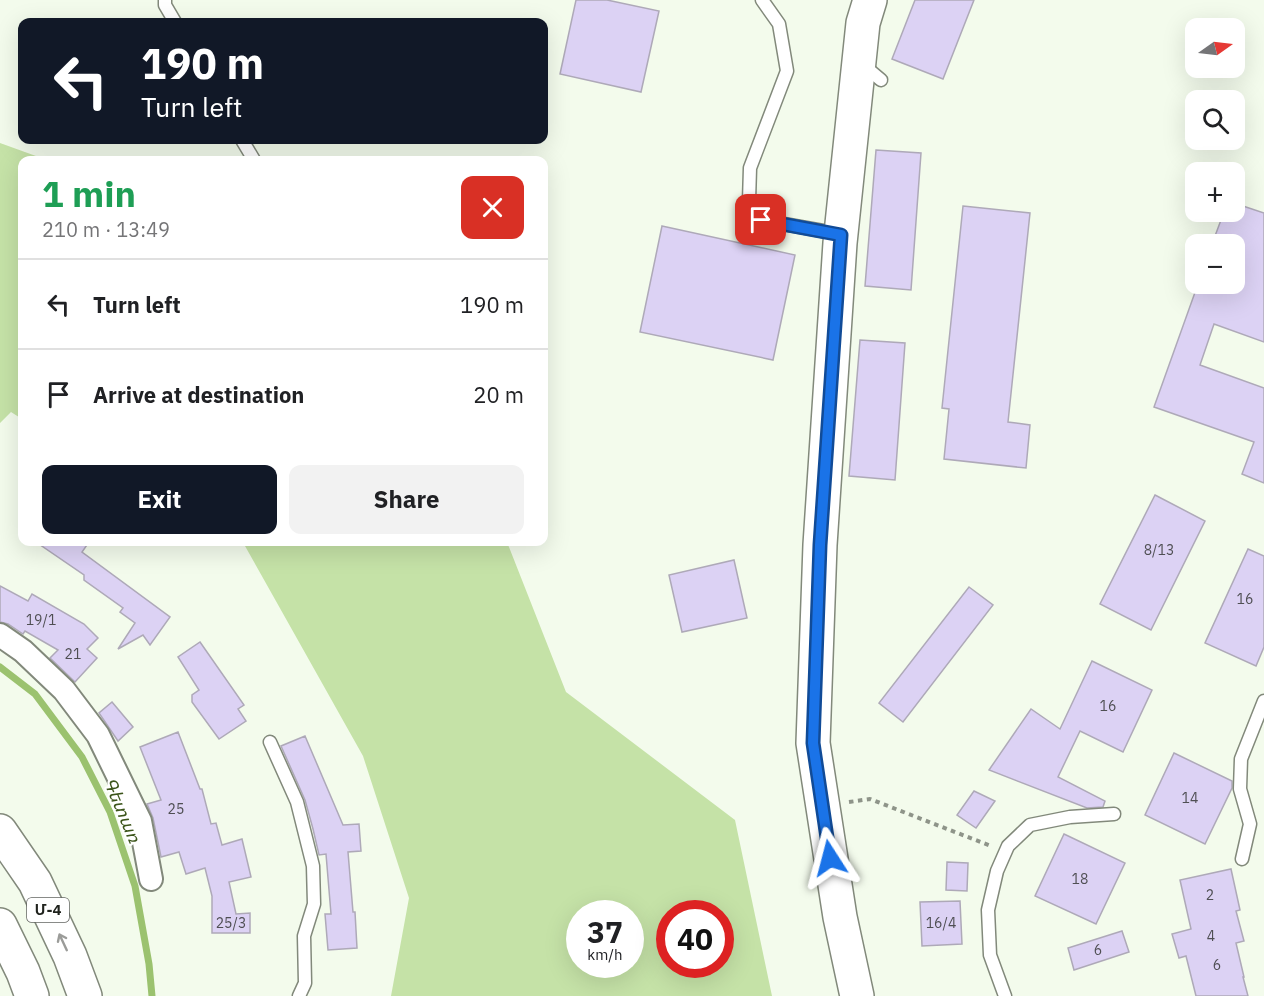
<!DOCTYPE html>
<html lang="en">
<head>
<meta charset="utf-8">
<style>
  body { margin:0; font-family:"IBM Plex Sans","Noto Sans Armenian",sans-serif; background:#f2f2f2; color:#202124; height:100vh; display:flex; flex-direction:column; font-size:22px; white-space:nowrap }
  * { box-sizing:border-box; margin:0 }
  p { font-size:20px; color:#757577 }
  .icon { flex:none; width:33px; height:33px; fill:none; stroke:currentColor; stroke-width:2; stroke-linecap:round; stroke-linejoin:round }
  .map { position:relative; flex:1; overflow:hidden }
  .sheet { position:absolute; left:18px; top:156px; width:530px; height:390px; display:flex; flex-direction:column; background:#fff; border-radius:12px; box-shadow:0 6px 24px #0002 }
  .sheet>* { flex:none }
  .hud { position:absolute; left:18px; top:18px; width:530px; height:126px; border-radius:12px; box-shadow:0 6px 24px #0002; background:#111827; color:#fff; overflow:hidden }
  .needle { width:39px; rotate:76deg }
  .controls { position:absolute; left:1185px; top:18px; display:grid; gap:12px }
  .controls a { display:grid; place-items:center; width:60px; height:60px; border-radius:12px; background:#fff; box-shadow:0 6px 24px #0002; font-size:30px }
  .speed { position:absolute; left:566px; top:900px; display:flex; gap:12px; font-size:30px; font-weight:700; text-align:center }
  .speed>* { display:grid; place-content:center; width:78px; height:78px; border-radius:50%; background:#fff; box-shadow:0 6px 24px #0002; line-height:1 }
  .speed small { font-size:15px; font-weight:400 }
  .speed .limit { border:9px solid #d22; background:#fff; color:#111 }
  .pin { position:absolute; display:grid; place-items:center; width:51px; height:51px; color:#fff; margin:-26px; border-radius:12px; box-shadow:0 3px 9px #0006 }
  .me { position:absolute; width:66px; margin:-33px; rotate:351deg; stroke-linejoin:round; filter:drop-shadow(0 0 4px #0008) }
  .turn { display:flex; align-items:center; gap:21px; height:126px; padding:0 24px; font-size:27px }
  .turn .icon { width:78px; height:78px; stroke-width:2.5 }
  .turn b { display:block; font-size:42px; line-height:51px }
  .round { display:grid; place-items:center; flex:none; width:63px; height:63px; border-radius:12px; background:#f2f2f2 }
  .headline { display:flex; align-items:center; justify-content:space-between; height:102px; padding:0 24px }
  h1 { font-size:36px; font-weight:700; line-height:45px; color:#1e9e55 }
  .button { display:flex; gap:12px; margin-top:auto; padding:12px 24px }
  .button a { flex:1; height:69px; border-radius:12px; background:#111827; color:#fff; font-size:24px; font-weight:700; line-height:69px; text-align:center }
  .button a+a { background:#f2f2f2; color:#202124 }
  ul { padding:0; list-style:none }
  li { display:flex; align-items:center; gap:18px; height:90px; padding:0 24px; border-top:2px solid #e0e0e0 }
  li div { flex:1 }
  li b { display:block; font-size:22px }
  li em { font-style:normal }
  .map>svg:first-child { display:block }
</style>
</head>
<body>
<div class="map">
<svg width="1264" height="996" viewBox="0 0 1264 996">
  <rect width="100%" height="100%" fill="#f3fbec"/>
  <g fill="#c5e2a7" fill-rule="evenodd">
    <polygon points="0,143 47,160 22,160 22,419 11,412 0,423"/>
    <path d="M237,542H507L566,692L735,820L772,996H391L409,898L363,756L245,546ZM579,914H630V964H579ZM669,914H720V964H669Z"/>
  </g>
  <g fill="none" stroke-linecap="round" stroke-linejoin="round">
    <polyline stroke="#9bc26f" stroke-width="7" points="0,667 35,694 82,757 110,812 135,886 149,964 152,996"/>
  </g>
  <g fill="#dcd2f4" stroke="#aea9b8" stroke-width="1.5">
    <polygon points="576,0 607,0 659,11 641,92 560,74"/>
    <polygon points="915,0 974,0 943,79 892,59"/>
    <polygon points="876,150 921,153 911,290 865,286"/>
    <polygon points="1234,203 1264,213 1264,342 1214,324 1200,365 1264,388 1264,483 1242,474 1254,442 1154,407 1198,284 1234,284 1234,244 1212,244 1224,212 1234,212"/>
    <polygon points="963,206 1030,213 1008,422 1030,425 1026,468 944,459 949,409 942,408"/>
    <polygon points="662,226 795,255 773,360 640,332"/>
    <polygon points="860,340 905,343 895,480 849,476"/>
    <polygon points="1155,495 1205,521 1151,630 1100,604"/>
    <polygon points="36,542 89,542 82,552 170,617 150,645 143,635 118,649 135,623 120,612 123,608 84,580 84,575"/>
    <polygon points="1248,549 1264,556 1264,647 1256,666 1205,643"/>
    <polygon points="734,560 747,618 682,632 669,575"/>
    <polygon points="0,586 28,601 32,594 84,624 98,638 87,649 97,658 75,682 50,658 58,650 25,631 23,634 8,624 0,622"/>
    <polygon points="969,587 993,605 903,722 879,703"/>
    <polygon points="200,642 244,705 238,709 246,721 219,739 192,702 192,695 199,690 178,657"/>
    <polygon points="1092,661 1152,690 1123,752 1080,731 1058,777 1105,801 1103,807 1087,808 989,770 1031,709 1060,729"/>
    <polygon points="112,702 133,727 118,741 99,713"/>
    <polygon points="178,732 200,789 202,789 211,824 216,823 222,845 242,839 251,877 229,882 236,914 250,913 250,933 212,933 212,896 205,868 186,874 179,852 161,857 153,818 147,804 161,800 140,747"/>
    <polygon points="305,736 343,825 359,824 361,851 348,852 353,912 355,912 357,948 328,950 325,914 331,914 326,854 319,855 313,829 305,800 281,746"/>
    <polygon points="1174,753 1232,781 1232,788 1205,844 1145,815"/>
    <polygon points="974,791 995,801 976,828 957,815"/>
    <polygon points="1064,834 1125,863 1096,924 1035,896"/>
    <polygon points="947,862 968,863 967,891 946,890"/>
    <polygon points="1231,869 1240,910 1236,911 1244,941 1236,943 1244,977 1243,977 1248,996 1196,996 1186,956 1179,958 1172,934 1191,929 1180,880"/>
    <polygon points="960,901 962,944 922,946 920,902"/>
    <polygon points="1122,931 1129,952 1074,970 1068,948"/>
  </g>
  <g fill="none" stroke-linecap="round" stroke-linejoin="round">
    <defs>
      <g id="lane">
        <polyline points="165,0 165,5 175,22"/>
        <polyline points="762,0 779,24 787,71 750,168 749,201 761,220 840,234"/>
        <polyline points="862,64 881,80"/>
        <polyline points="242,140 254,160"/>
        <polyline points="270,742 297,802 313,866 314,904 304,936 305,983 299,996"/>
        <polyline points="1242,859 1250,824 1240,789 1241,759 1264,701"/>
        <polyline points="1005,996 990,955 988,910 997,871 1008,846 1030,825 1070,817 1114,814"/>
      </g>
      <polyline id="street" points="0,635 23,651 64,690 98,735 140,821 151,879"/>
      <polyline id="secondary" points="857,996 840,917 813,743 820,545 840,243 863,23 870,0"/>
      <g id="highway">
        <polyline points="0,831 35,882 70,956 85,996"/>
        <polyline points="0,925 23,972 32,996"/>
      </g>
    </defs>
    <use href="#lane" stroke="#82897b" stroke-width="15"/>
    <use href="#street" stroke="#82897b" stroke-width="26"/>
    <use href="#secondary" stroke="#82897b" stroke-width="36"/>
    <use href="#highway" stroke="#82897b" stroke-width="36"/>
    <polyline stroke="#8e9489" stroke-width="4" stroke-dasharray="4.5 4.5" stroke-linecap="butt" points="849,802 870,799 991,846"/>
    <use href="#lane" stroke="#fff" stroke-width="12"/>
    <use href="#street" stroke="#fff" stroke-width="22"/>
    <use href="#secondary" stroke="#fff" stroke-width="33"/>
    <use href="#highway" stroke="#fff" stroke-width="33"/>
  </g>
  <defs><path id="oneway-shaft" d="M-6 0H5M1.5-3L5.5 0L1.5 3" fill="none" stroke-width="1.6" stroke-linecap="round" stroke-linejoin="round" transform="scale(1.5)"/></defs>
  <use stroke="#9b9c99" href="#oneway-shaft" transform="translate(63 942) rotate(-115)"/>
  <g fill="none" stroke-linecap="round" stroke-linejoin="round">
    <defs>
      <polyline id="route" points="761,220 841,235 820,545 813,743 830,858"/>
    </defs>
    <use href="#route" stroke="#114b97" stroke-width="15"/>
    <use href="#route" stroke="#1a73e8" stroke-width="10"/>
  </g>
  <g text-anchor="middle" stroke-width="4.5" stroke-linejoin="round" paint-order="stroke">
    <g font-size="14" fill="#4f4f53">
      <text x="1159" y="555">8/13</text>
      <text x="1245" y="604">16</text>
      <text x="41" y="625">19/1</text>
      <text x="73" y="659">21</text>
      <text x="1108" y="711">16</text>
      <text x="1190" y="803">14</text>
      <text x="176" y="814">25</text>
      <text x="1080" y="884">18</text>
      <text x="1210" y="900">2</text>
      <text x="231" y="928">25/3</text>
      <text x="941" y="928">16/4</text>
      <text x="1211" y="941">4</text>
      <text x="1098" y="955">6</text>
      <text x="1217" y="970">6</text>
    </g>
    <rect fill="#fff" stroke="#636561" stroke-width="1.5" x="27" y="898" width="42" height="24" rx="4.5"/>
    <g font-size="15" font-weight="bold" fill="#20231d">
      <text x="48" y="915">Մ-4</text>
    </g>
    <g font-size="18" font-style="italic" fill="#3c551b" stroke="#fff">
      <text transform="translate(122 810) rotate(67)" y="6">Գետառ</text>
    </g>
  </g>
</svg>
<div class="controls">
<a><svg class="needle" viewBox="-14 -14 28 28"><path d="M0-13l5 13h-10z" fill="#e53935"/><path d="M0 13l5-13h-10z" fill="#757577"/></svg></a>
<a><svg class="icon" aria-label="search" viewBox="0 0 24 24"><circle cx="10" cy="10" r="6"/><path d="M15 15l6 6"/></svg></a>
<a>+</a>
<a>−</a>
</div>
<div class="speed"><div>37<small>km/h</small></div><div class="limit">40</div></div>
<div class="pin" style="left:761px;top:220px;background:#d93025"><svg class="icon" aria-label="arrive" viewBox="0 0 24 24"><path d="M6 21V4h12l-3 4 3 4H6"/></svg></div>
<svg class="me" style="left:830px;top:858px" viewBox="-20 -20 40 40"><path d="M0-17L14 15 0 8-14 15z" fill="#1a73e8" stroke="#fff" stroke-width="4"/></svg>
<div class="hud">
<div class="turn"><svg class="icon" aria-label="left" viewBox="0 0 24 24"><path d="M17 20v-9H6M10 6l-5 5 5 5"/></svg><div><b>190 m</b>Turn left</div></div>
</div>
<section class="sheet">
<div class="headline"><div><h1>1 min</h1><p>210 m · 13:49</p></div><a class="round" style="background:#d93025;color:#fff"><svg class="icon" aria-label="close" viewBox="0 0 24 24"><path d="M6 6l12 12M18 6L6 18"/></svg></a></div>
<ul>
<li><svg class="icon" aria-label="left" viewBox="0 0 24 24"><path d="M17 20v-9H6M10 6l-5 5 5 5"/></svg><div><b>Turn left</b></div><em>190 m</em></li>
<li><svg class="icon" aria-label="arrive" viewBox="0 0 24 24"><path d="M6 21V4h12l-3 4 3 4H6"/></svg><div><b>Arrive at destination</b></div><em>20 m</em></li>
</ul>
<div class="button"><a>Exit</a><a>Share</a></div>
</section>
</div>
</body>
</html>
